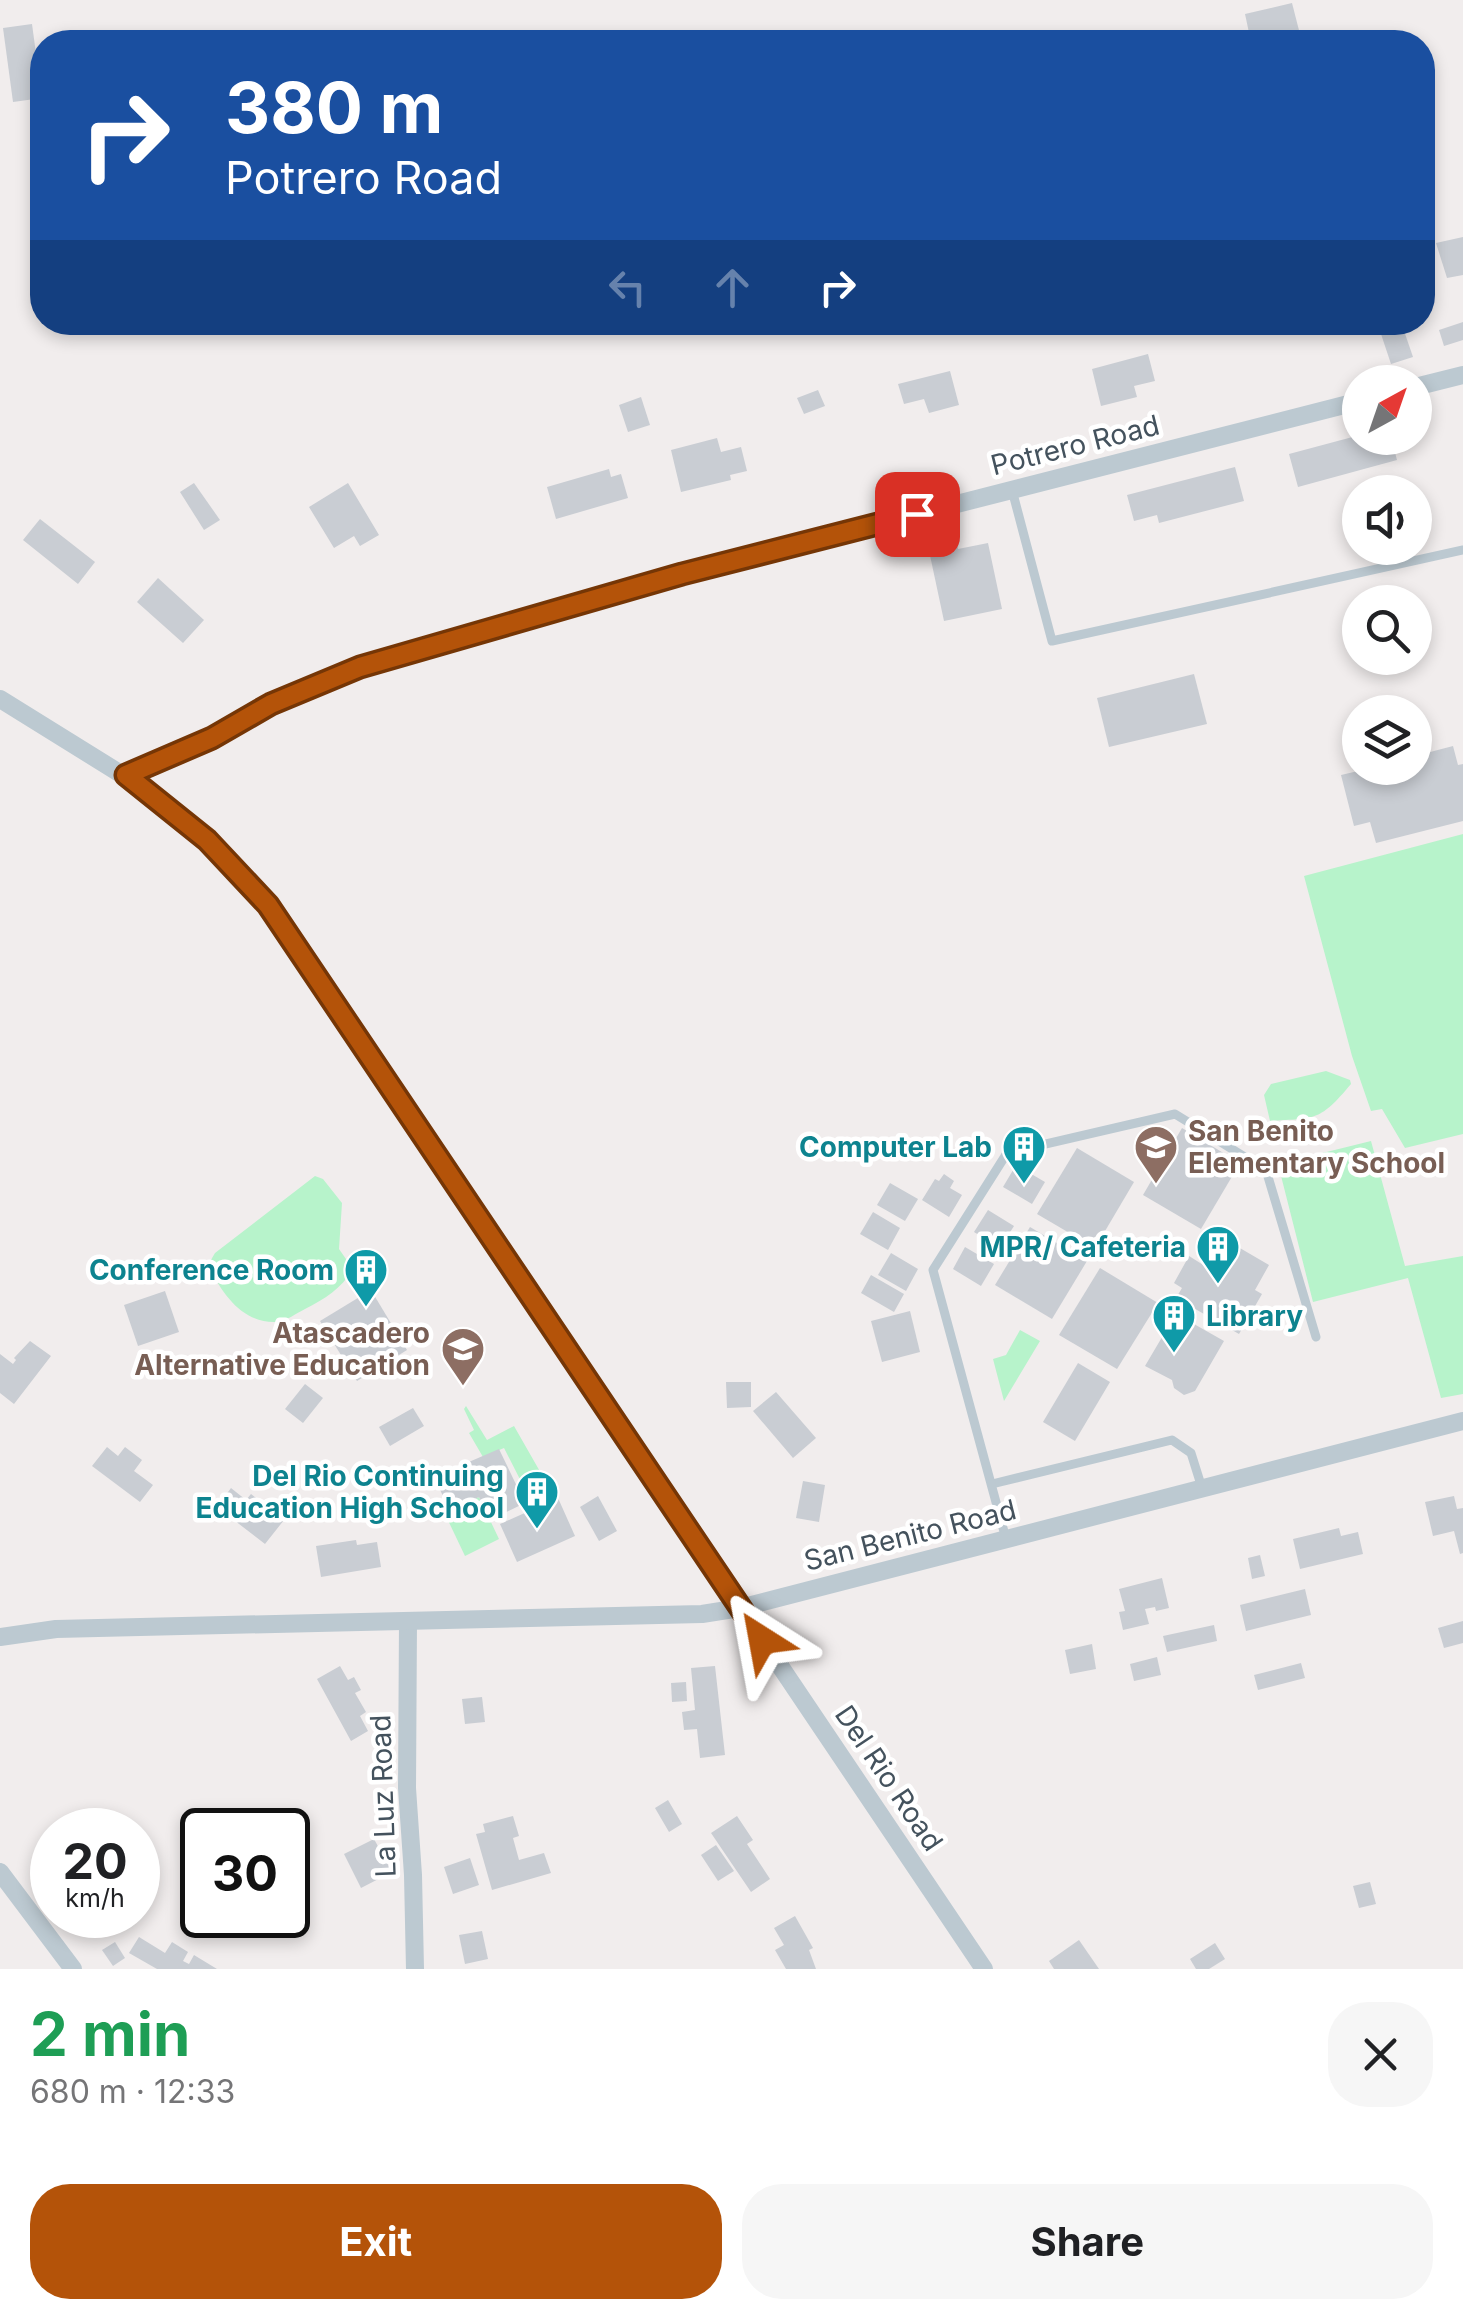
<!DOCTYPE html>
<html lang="en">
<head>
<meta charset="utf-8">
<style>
  body { margin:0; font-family:Inter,sans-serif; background:#f6f6f6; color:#202124; height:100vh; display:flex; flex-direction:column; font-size:38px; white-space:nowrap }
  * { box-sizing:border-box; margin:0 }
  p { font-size:32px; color:#757577 }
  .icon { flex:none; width:55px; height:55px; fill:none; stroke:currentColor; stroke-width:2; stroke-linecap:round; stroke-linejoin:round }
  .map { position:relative; height:1969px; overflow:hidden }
  .drawer { display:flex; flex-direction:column; background:#fff; flex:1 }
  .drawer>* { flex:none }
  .guide { position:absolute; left:30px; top:30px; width:1405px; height:305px; border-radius:40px; box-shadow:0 5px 15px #0003; background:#1a4fa0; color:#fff; overflow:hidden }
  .needle { width:65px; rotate:40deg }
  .fabs { position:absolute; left:1342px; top:365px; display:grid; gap:20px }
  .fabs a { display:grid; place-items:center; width:90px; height:90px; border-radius:50%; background:#fff; box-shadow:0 5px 15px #0003; font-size:50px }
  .speed { position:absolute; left:30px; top:1808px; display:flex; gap:20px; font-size:50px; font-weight:700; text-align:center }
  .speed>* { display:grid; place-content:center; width:130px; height:130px; border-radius:50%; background:#fff; box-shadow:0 5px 15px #0003; line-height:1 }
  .speed small { font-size:25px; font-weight:400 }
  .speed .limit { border:5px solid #111; border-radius:15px; background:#fff; color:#111 }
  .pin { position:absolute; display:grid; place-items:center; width:85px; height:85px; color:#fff; margin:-42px; border-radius:20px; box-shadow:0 5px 15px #0006 }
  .me { position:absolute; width:110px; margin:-55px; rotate:326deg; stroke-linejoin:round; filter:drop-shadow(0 0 8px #0008) }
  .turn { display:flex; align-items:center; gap:35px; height:210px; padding:0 30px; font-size:45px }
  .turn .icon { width:130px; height:130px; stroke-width:2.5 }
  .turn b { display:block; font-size:70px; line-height:85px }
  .lanes { display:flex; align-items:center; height:95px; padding:0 30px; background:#0003; justify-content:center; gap:50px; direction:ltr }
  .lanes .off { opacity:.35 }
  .round { display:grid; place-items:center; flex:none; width:105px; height:105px; border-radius:40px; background:#f6f6f6 }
  .overview { display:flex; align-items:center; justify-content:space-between; height:170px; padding:0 30px }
  h1 { font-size:60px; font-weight:700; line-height:75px; color:#1e9e55 }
  .cta { display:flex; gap:20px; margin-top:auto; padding:20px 30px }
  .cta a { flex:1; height:115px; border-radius:40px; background:#b45309; color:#fff; font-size:40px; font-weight:700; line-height:115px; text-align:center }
  .cta a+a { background:#f6f6f6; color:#202124 }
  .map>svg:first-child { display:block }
</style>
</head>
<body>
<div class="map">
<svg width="1463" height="1969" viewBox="0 0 1463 1969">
  <rect width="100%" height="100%" fill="#f1eded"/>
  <g fill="#b7f3cb">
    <polygon points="1463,834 1463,1134 1405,1148 1382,1109 1371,1111 1352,1056 1304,876"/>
    <path d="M1326,1071L1350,1080L1351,1084C1320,1121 1317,1118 1270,1121L1264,1095L1271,1084Z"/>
    <polygon points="1371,1141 1405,1266 1463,1256 1463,1394 1441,1398 1408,1278 1313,1302 1278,1164"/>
    <path d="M315,1176L323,1179L342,1203L339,1249L353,1269C342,1288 325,1299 305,1309C297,1313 286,1321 277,1322C242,1324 221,1292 208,1265L215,1253Z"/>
    <polygon points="1020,1330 1040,1341 1004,1401 993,1359 1006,1355"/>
    <polygon points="466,1406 487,1440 514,1426 550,1489 530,1499 504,1448 483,1457 469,1433 474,1430 464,1409"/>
    <polygon points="479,1497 499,1539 465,1556 445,1514"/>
  </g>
  <g fill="#c9cdd3">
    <polygon points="1292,3 1302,42 1251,42 1245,14"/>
    <polygon points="32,24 42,98 13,102 3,28"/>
    <polygon points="1463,237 1463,275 1447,278 1436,243"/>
    <polygon points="1377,322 1401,322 1413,357 1391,364"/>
    <polygon points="1463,322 1463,340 1444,346 1439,330"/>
    <polygon points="1148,354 1155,381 1134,386 1137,397 1101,406 1092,369"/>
    <polygon points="950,371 959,405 929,413 924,399 904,404 898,384"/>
    <polygon points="818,390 825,406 804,414 797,398"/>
    <polygon points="641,397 650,425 628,432 619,405"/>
    <polygon points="1360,435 1391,438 1397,460 1298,487 1289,454"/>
    <polygon points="717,438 721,452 741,447 747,471 730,475 731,480 681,492 671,450"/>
    <polygon points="1235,467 1244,501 1159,523 1157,515 1134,521 1127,495"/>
    <polygon points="609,469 611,477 621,474 628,498 556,519 547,487"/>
    <polygon points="194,483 220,520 204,530 180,492"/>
    <polygon points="348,483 379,535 360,546 354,536 334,548 309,507"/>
    <polygon points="40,519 95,562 78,584 23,540"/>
    <polygon points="957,540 958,549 988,543 1002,609 944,621 928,546"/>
    <polygon points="158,578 204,620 183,643 137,602"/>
    <polygon points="1194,674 1207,724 1109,747 1097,698"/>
    <polygon points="1453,746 1458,765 1463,764 1463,821 1376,843 1370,822 1354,826 1341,775 1371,768 1415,768 1415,756"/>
    <polygon points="1182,1128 1240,1163 1201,1229 1143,1195"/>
    <polygon points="1077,1148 1134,1182 1095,1248 1037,1214"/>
    <polygon points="1016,1165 1045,1182 1032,1204 1003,1187"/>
    <polygon points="944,1174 954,1181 950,1188 962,1195 949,1217 922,1200 935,1179 939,1181"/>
    <polygon points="890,1183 918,1199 905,1221 877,1205"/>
    <polygon points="988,1210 1014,1226 1000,1248 974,1232"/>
    <polygon points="873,1212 900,1228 888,1250 860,1234"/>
    <polygon points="1030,1227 1087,1261 1052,1319 995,1285"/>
    <polygon points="1221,1237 1269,1265 1255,1290 1262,1294 1239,1334 1176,1298 1182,1288 1174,1283 1189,1256 1205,1266"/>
    <polygon points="965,1247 994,1264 981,1286 953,1269"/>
    <polygon points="891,1253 918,1269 906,1291 878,1275"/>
    <polygon points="1100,1268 1158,1303 1117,1369 1059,1335"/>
    <polygon points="871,1275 904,1294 894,1312 861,1293"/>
    <polygon points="371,1290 407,1350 357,1381 320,1321"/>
    <polygon points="165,1291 179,1332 138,1346 124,1305"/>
    <polygon points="910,1311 920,1352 882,1362 871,1321"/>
    <polygon points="1194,1324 1224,1341 1195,1391 1184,1395 1174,1388 1172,1380 1145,1366 1168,1327 1185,1338"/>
    <polygon points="30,1341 51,1356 14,1404 0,1393 0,1354 13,1364 16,1360 14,1358"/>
    <polygon points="1078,1363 1110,1382 1075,1441 1043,1422"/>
    <polygon points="726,1382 751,1382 751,1407 727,1408"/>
    <polygon points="305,1384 323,1398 303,1423 285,1409"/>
    <polygon points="776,1392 816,1438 793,1458 753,1411"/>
    <polygon points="413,1408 424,1426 390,1446 379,1427"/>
    <polygon points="107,1447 118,1456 125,1447 142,1460 134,1471 153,1485 140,1502 92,1466"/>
    <polygon points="499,1449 525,1503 490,1520 479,1497 450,1511 434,1477"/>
    <polygon points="803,1481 825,1485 819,1522 796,1518"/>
    <polygon points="231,1488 246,1500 251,1494 284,1520 265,1544 217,1507"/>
    <polygon points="598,1496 617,1531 599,1541 580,1507"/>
    <polygon points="1454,1496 1457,1509 1463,1508 1463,1553 1460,1554 1454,1531 1433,1536 1425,1502"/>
    <polygon points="558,1498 575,1536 517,1562 500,1524"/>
    <polygon points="1339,1528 1341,1536 1358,1532 1363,1554 1300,1569 1293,1539"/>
    <polygon points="356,1540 357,1545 377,1542 381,1567 321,1577 316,1546"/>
    <polygon points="1260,1555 1265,1576 1252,1579 1248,1558"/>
    <polygon points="1162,1578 1169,1608 1156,1611 1155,1607 1145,1609 1149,1624 1123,1630 1119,1612 1125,1611 1119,1589"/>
    <polygon points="1305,1589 1311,1615 1246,1631 1240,1605"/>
    <polygon points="1463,1621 1463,1643 1444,1648 1438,1628"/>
    <polygon points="1214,1625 1217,1641 1167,1652 1163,1636"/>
    <polygon points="1092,1644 1096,1669 1070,1674 1065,1650"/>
    <polygon points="1157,1657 1161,1675 1134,1681 1130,1664"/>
    <polygon points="1301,1663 1305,1678 1258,1690 1254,1675"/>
    <polygon points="340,1666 348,1680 354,1677 361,1690 355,1693 366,1712 360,1716 368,1731 351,1741 317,1679"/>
    <polygon points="715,1666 725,1755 700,1758 697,1729 684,1730 682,1712 695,1710 691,1668"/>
    <polygon points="686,1682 687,1701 672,1702 671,1683"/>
    <polygon points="482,1697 485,1722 465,1724 462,1699"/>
    <polygon points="668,1800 682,1824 669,1832 655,1808"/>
    <polygon points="513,1816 519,1836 513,1838 519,1860 544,1853 551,1873 492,1890 476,1834 485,1832 483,1824"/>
    <polygon points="737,1816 753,1840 747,1844 770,1879 751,1892 711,1833"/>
    <polygon points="374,1839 392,1872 361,1888 344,1854"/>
    <polygon points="716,1845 734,1871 718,1881 701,1855"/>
    <polygon points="470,1858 479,1885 453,1894 444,1867"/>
    <polygon points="1370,1882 1376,1904 1359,1908 1353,1886"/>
    <polygon points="795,1916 813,1948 809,1950 816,1969 786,1969 775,1950 784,1945 774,1928"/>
    <polygon points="482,1931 488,1959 465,1964 459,1935"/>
    <polygon points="139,1937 165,1953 172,1942 188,1952 183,1961 189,1964 194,1955 217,1969 157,1969 129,1953"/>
    <polygon points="1079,1940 1099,1969 1054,1969 1049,1961"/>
    <polygon points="115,1942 125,1958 113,1966 102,1950"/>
    <polygon points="1215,1943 1225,1959 1209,1969 1196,1969 1190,1959"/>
  </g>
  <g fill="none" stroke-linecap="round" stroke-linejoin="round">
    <g stroke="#bcc9d1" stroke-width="9">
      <polyline points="1012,490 1052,641 1463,550"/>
      <polyline points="992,1484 1172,1440 1191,1453 1202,1488"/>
      <polyline points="1006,1539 933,1270 1007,1153 1175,1114 1266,1170 1316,1337"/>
    </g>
    <g stroke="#bcc9d1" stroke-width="18">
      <polyline points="1415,387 1463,375"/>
      <polyline points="0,699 150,792 232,863 268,905 984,1969"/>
      <polyline points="125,775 212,738 271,704 360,667 464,635 683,574 1360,401"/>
      <polyline points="408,1621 407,1788 413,1875 415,1969"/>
      <polyline points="0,1637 56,1629 702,1614 740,1608 1463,1421"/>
      <polyline points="0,1872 73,1969"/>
    </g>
  </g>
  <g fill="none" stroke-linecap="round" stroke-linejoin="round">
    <defs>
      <polyline id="route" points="762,1640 268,905 207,840 126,775 212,738 271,704 360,667 682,574 917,514"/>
    </defs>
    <use href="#route" stroke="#753606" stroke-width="25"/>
    <use href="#route" stroke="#b45309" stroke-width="18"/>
  </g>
  <defs>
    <symbol id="building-pin" viewBox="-11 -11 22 30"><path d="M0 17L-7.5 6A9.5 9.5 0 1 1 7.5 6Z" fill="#0f9aa8" stroke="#fff"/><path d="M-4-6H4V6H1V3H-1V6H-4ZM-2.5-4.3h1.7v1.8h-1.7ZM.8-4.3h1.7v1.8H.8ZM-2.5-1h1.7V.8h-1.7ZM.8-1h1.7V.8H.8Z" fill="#fff"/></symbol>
    <symbol id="school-pin" viewBox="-11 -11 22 30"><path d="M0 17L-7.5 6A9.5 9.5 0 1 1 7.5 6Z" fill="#8d6e63" stroke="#fff"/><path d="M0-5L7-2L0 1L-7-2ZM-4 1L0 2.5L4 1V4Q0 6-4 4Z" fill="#fff"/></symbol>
  </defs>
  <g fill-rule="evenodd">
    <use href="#building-pin" x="999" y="1122" width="50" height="68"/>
    <use href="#school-pin" x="1131" y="1122" width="50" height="68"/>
    <use href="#building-pin" x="1193" y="1222" width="50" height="68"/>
    <use href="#building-pin" x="341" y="1245" width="50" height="68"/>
    <use href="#building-pin" x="1149" y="1291" width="50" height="68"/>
    <use href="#school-pin" x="438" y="1324" width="50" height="68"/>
    <use href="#building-pin" x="512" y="1467" width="50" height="68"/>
  </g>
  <g text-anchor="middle" stroke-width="9" stroke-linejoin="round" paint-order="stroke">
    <g font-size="28" fill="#44525d" stroke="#fff">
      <text transform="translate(1075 445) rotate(-14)" y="10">Potrero Road</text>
      <text transform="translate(910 1535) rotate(-14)" y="10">San Benito Road</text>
      <text transform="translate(889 1778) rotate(56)" y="10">Del Rio Road</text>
      <text transform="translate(383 1796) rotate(-92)" y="10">La Luz Road</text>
    </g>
    <g font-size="28" font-weight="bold" fill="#785e54" stroke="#fff" text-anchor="start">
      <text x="1188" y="1141">San Benito<tspan x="1188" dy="32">Elementary School</tspan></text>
      <text x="430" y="1343" text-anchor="end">Atascadero<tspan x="430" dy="32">Alternative Education</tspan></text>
    </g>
    <g font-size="28" font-weight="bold" fill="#0d838f" stroke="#fff" text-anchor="end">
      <text x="992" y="1157">Computer Lab</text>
      <text x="1186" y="1257">MPR/ Cafeteria</text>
      <text x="334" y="1280">Conference Room</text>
      <text x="1206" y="1326" text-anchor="start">Library</text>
      <text x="504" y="1486">Del Rio Continuing<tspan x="504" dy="32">Education High School</tspan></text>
    </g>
  </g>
</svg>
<div class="fabs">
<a><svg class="needle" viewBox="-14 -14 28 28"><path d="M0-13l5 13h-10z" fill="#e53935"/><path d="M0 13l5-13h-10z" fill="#757577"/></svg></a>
<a><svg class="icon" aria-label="sound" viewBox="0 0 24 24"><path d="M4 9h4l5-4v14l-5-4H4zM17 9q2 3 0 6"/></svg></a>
<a><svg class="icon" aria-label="search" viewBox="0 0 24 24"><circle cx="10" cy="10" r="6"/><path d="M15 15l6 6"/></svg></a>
<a><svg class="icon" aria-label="layers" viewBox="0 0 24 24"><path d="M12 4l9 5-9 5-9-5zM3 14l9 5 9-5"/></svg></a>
</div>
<div class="speed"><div>20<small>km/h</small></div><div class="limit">30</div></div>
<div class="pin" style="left:917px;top:514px;background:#d93025"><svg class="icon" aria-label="arrive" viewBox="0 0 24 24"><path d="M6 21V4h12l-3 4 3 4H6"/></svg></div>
<svg class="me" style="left:762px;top:1640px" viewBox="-20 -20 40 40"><path d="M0-17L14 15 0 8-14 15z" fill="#b45309" stroke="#fff" stroke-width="4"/></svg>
<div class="guide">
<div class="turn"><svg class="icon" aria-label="right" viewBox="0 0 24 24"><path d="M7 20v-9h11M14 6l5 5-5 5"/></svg><div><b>380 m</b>Potrero Road</div></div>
<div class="lanes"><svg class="icon off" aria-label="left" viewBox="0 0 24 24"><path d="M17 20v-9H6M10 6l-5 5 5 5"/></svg><svg class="icon off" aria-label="ahead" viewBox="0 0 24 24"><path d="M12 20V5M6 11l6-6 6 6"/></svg><svg class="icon" aria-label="right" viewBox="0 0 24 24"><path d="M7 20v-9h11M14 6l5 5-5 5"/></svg></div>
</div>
</div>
<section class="drawer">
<div class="overview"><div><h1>2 min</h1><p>680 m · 12:33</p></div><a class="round"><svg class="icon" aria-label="close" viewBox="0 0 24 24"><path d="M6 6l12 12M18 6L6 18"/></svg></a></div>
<div class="cta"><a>Exit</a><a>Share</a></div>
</section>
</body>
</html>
